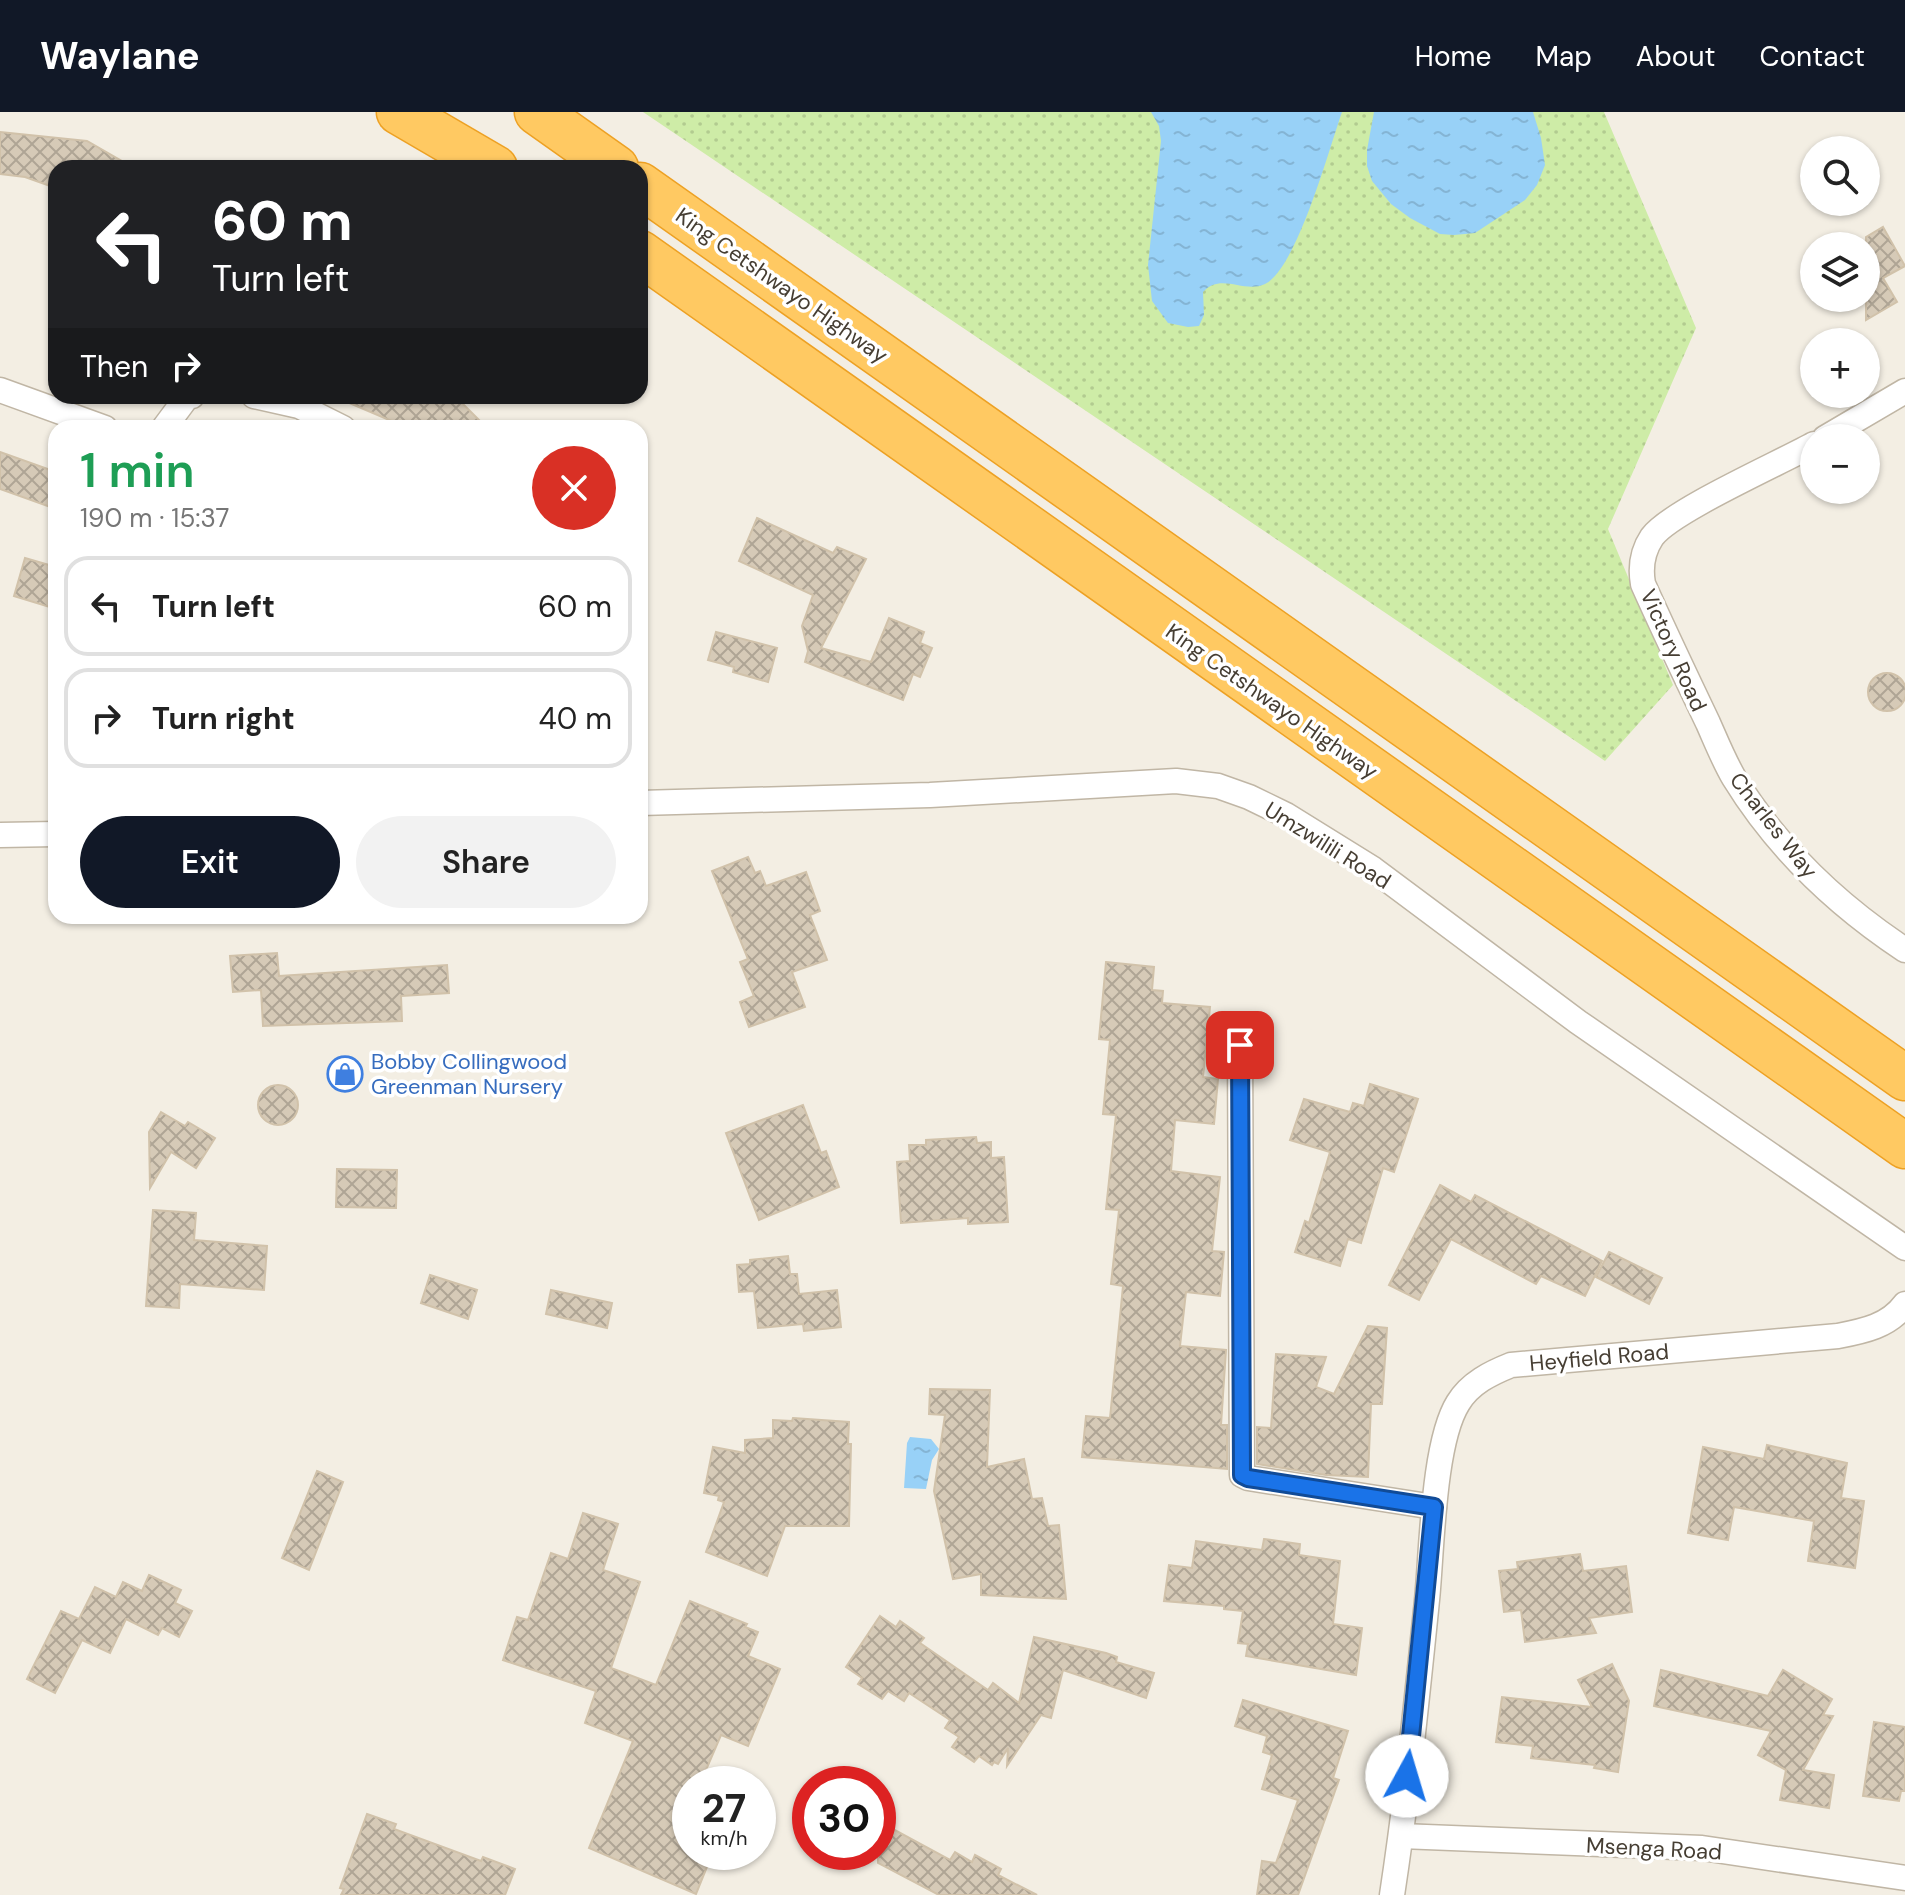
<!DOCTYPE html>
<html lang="en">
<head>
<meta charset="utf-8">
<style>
  body { margin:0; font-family:"DM Sans",sans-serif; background:#f2f2f2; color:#222; height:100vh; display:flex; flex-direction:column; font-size:30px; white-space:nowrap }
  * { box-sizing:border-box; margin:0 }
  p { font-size:26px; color:#767676 }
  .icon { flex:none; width:44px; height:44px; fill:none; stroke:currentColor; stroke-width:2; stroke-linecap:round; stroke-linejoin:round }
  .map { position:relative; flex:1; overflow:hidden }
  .sheet { position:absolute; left:48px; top:308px; width:600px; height:504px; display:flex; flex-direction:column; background:#fff; border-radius:24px; box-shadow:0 2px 6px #0004 }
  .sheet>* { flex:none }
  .top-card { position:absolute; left:48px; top:48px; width:600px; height:244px; border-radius:24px; box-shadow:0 2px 6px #0004; background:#202124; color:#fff; overflow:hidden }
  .fabs { position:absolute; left:1800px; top:24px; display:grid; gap:16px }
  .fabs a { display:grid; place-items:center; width:80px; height:80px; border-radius:50%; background:#fff; box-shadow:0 2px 6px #0004; font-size:40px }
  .speed { position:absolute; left:672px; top:1654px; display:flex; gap:16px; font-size:40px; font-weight:700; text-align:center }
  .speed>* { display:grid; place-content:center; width:104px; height:104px; border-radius:50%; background:#fff; box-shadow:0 2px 6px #0004; line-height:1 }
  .speed small { font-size:20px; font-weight:400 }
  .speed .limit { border:12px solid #d22; background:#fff; color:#111 }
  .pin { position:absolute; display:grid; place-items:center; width:68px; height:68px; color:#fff; margin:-34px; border-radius:16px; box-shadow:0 4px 12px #0006 }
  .me { position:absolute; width:88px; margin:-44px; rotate:6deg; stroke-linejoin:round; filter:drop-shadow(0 0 6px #0008) }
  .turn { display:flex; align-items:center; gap:28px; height:168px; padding:0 32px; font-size:36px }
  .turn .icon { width:104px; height:104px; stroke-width:2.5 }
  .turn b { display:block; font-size:56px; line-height:68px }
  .then { display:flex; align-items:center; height:76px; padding:0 32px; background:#0003; gap:16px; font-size:30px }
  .round { display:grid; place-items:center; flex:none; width:84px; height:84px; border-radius:42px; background:#f2f2f2 }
  .overview { display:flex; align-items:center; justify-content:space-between; height:136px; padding:0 32px }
  h1 { font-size:48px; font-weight:600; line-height:60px; color:#1e9e55 }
  .cta { display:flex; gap:16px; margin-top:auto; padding:16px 32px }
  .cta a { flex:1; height:92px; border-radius:48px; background:#111827; color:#fff; font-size:32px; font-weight:600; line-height:92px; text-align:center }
  .cta a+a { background:#f2f2f2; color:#222 }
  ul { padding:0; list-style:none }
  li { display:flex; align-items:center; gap:24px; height:100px; margin:0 16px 12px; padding:0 16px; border:4px solid #e0e0e0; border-radius:24px }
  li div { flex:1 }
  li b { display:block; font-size:30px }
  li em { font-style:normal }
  header { display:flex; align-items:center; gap:48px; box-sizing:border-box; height:112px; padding:0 40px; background:#111827; color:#fff }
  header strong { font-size:38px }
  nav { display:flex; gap:44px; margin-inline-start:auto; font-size:28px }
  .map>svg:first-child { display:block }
</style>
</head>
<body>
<header>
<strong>Waylane</strong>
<nav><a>Home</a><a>Map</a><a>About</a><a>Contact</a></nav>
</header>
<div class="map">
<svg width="1905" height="1783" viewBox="0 0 1905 1783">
  <defs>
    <pattern id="grass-dots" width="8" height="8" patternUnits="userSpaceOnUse" patternTransform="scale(2)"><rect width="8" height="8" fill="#ceeca7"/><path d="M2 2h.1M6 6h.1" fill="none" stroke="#b2cb90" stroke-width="1.8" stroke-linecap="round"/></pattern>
    <pattern id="water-ripples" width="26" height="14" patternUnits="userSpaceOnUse" patternTransform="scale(2)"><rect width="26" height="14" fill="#98d1f7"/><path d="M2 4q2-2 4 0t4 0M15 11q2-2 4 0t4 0" fill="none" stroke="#84b4d4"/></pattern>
    <pattern id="building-cross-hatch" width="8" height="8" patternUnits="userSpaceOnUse" patternTransform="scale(2)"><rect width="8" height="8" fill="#d6cab7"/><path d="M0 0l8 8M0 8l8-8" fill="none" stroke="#afa595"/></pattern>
  </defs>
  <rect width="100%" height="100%" fill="#f3eee3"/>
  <polygon fill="url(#grass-dots)" points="643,0 1604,0 1696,216 1608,417 1673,573 1605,649"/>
  <g fill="url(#water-ripples)">
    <path d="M1151,0H1342C1329,37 1297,156 1265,172C1244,182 1221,160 1203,180L1204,203L1199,214L1188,215L1168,211L1152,189L1148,153L1161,29L1159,14Z"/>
    <polygon points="1374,0 1533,0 1541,26 1545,53 1537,73 1525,88 1475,121 1454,123 1440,122 1410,106 1391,92 1372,69 1367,54 1367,38"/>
    <polygon points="910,1325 931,1327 939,1337 932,1348 926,1377 904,1376 907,1331"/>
  </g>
  <g fill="url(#building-cross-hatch)" stroke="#d1c2aa" stroke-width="2">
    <polygon points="0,20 87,29 134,56 56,56 56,76 25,65 0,62"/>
    <polygon points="1883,115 1905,154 1883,166 1897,190 1866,208 1866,125"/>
    <polygon points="333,284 455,284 487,316 408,316"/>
    <polygon points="0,340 56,360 56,397 0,377"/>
    <polygon points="757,406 833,441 837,435 866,447 821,536 871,550 889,506 924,520 920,531 932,536 920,565 913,562 903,588 805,550 808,539 802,514 813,483 739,449"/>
    <polygon points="25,446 56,455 56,497 14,484"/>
    <polygon points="716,520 777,536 768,570 733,560 734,555 708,548"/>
    <circle cx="1887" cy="580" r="19"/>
    <polygon points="748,745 755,761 760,759 766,774 806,760 820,799 810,803 827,848 792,860 805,895 749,915 740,890 754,884 740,850 748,847 712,759"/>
    <polygon points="277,841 279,864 447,853 449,881 401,884 402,909 263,914 261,878 233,880 230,844"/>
    <polygon points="1106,850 1154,855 1152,878 1163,879 1162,891 1210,895 1203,965 1218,967 1214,1012 1175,1008 1171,1059 1220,1065 1212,1139 1224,1140 1220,1184 1186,1180 1180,1234 1226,1238 1221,1313 1227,1313 1227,1357 1082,1345 1086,1304 1110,1306 1123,1174 1111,1172 1119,1098 1106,1097 1116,1003 1103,1002 1110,928 1099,927"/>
    <polygon points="1370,972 1418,987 1394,1060 1383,1056 1361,1131 1348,1127 1340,1154 1295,1140 1305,1109 1309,1111 1330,1040 1290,1028 1304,987 1350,1000 1353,991 1364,994"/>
    <circle cx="278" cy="993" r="20"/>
    <polygon points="803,993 821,1041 826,1039 839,1075 759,1108 726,1021"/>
    <polygon points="161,1000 185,1014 188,1010 215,1026 196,1056 171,1040 150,1076 149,1020"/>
    <polygon points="976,1025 977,1031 991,1030 991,1046 1004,1045 1008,1110 968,1112 968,1106 901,1111 897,1050 910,1049 909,1033 926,1033 926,1028"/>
    <polygon points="337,1057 397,1058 396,1096 336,1095"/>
    <polygon points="1440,1073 1471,1090 1475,1083 1602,1149 1585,1184 1541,1164 1536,1172 1451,1127 1419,1188 1389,1173"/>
    <polygon points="153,1098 196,1101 194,1128 267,1134 264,1178 180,1172 179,1196 146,1194"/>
    <polygon points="1609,1140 1662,1166 1649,1192 1596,1165"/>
    <polygon points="788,1144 790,1162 797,1162 799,1182 837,1178 841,1215 804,1219 803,1212 758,1216 754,1179 739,1180 737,1153 750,1152 750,1148"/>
    <polygon points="430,1163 477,1178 468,1207 421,1191"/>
    <polygon points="551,1178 612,1191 607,1216 546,1202"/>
    <polygon points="1368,1214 1387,1216 1382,1292 1371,1292 1368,1365 1326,1363 1257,1352 1257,1315 1271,1316 1276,1242 1326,1245 1316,1275 1334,1282"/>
    <polygon points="930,1277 990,1278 987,1355 1024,1347 1032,1387 1042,1386 1048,1414 1059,1413 1066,1487 981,1483 981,1462 953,1467 934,1379 945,1303 929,1302"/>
    <polygon points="793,1306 849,1310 848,1332 851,1332 849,1414 785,1414 767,1464 706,1440 724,1390 718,1388 719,1384 704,1381 713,1335 745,1341 745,1328 773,1326 773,1308 792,1309"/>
    <polygon points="1767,1333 1847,1351 1841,1386 1864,1389 1855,1456 1808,1449 1814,1409 1734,1395 1728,1428 1688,1421 1703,1335 1764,1347"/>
    <polygon points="317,1359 343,1370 309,1458 282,1446"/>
    <polygon points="583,1401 618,1412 603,1458 640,1470 611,1556 656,1573 690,1489 747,1512 745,1515 758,1520 748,1544 780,1557 748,1634 721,1623 700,1672 690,1672 690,1740 713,1740 696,1782 589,1736 633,1629 585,1611 596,1579 503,1548 517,1505 528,1508 551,1441 568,1447"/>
    <polygon points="1264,1427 1300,1432 1299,1443 1340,1449 1333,1512 1362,1516 1356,1563 1246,1544 1248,1532 1238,1531 1243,1499 1224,1497 1224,1494 1164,1489 1169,1453 1192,1456 1196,1429 1262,1438"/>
    <polygon points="1580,1442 1583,1459 1626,1454 1632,1500 1589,1506 1596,1521 1525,1530 1521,1498 1504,1500 1499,1459 1518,1457 1517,1450"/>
    <polygon points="149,1463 181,1478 175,1491 192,1499 179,1525 162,1516 158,1523 126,1507 110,1541 82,1528 55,1581 27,1567 61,1499 79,1507 95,1475 116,1485 123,1470 142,1479"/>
    <polygon points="880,1504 896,1515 900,1509 924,1526 920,1531 988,1578 993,1571 1019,1591 1034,1525 1106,1541 1117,1545 1116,1550 1154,1561 1146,1586 1063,1558 1051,1606 1041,1603 1007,1654 1008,1636 998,1652 994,1650 992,1653 979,1644 974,1650 952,1635 959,1625 945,1616 950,1608 909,1581 904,1589 888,1579 882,1587 858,1572 862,1566 846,1555"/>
    <polygon points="1612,1552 1629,1589 1618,1660 1594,1656 1595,1653 1531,1646 1533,1634 1496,1630 1502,1585 1592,1595 1578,1568"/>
    <polygon points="1661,1558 1768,1584 1783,1558 1832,1587 1823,1603 1833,1604 1803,1658 1834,1663 1829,1696 1780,1688 1786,1658 1758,1643 1771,1619 1654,1594"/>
    <polygon points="1243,1588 1348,1619 1333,1666 1339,1668 1298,1783 1257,1783 1262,1749 1276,1751 1298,1688 1262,1677 1272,1643 1263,1640 1267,1624 1235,1614"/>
    <polygon points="1874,1610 1905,1615 1905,1679 1901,1679 1899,1689 1863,1684"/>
    <polygon points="367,1702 396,1712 394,1717 481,1749 483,1745 515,1757 505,1783 341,1783 344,1777 340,1776"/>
    <polygon points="878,1709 950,1748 955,1740 972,1750 975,1743 1001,1757 998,1763 1037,1783 939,1783 878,1751"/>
  </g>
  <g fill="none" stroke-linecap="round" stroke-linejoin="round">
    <defs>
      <g id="street">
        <polyline points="0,278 105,316"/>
        <polyline points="254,284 299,294 343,316"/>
        <polyline points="164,316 187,285 192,284"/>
        <polyline points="1825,326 1905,279"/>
        <path d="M1814,332C1780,351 1671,399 1652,425C1642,440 1640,455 1643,472C1664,519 1686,565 1708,611C1716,629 1724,649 1734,666C1777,736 1837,793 1905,838"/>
        <polyline points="640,691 930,683 1176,669 1218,674 1249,685 1286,703 1373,757 1578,910 1905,1136"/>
        <polyline points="0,723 56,722"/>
        <polyline points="1240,933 1242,1363 1248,1366 1434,1395"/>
        <polyline points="1401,1724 1702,1736 1905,1766"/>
        <path d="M1392,1783C1407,1685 1417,1586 1427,1488C1432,1438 1433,1331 1458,1291C1470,1271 1491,1261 1511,1253L1838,1224C1864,1219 1889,1214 1905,1192"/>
      </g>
      <g id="highway">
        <polyline points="399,0 495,56"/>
        <polyline points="537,0 616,56"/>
        <polyline points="640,73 1905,966"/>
        <polyline points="640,141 1905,1034"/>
      </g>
    </defs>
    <use href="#street" stroke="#c0b6a5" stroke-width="27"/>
    <use href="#highway" stroke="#eda124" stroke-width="47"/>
    <use href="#street" stroke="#fff" stroke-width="24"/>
    <use href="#highway" stroke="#ffc962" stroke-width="44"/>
  </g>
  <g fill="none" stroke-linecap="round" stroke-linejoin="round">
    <defs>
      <polyline id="route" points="1240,933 1242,1363 1248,1366 1434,1395 1407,1664"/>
    </defs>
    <use href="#route" stroke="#114b97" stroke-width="20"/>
    <use href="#route" stroke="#1a73e8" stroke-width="14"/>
  </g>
  <defs>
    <symbol id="shop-ring" viewBox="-11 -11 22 22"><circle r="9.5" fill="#fff" stroke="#3f7fe0" stroke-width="1.5"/><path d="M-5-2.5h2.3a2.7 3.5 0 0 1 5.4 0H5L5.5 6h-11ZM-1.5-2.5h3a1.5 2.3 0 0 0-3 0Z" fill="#3f7fe0"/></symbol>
  </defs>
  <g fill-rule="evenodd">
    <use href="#shop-ring" x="325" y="942" width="40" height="40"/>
  </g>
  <g text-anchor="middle" stroke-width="7" stroke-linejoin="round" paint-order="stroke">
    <g font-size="22" fill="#463e33" stroke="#fff">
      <text transform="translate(782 173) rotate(35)" y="8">King Cetshwayo Highway</text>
      <text transform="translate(1674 538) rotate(66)" y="8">Victory Road</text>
      <text transform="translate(1272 589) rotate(35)" y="8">King Cetshwayo Highway</text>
      <text transform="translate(1774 713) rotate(52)" y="8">Charles Way</text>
      <text transform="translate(1328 733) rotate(32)" y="8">Umzwilili Road</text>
      <text transform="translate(1599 1245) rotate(-5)" y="8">Heyfield Road</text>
      <text transform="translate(1654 1736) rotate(3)" y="8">Msenga Road</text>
    </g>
    <g font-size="22" fill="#366cbe" stroke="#fff" text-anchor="start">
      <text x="371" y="957">Bobby Collingwood<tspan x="371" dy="25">Greenman Nursery</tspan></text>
    </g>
  </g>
</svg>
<div class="fabs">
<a><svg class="icon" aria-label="search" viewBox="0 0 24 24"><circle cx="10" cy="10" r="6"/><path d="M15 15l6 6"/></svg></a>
<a><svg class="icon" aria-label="layers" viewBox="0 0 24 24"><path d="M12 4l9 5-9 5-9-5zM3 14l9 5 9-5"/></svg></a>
<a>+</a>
<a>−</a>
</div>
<div class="speed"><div>27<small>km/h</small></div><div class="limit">30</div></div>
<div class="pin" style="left:1240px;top:933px;background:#d93025"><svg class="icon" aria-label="arrive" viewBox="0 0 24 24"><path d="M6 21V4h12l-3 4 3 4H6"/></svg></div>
<svg class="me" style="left:1407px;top:1664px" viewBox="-20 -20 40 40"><circle r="19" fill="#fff"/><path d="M0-13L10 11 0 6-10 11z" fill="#1a73e8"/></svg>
<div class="top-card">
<div class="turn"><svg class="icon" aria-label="left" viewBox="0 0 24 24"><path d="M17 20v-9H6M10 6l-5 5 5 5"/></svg><div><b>60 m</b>Turn left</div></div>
<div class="then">Then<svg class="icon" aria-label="right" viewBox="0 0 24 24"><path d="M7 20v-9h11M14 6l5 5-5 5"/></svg></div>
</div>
<section class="sheet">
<div class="overview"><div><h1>1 min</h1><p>190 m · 15:37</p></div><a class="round" style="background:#d93025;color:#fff"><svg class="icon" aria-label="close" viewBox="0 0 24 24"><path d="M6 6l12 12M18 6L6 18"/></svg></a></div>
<ul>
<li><svg class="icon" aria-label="left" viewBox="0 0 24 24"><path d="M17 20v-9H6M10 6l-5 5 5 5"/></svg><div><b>Turn left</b></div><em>60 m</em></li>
<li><svg class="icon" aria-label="right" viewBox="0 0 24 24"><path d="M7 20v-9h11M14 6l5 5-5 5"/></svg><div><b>Turn right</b></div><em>40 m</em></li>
</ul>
<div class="cta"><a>Exit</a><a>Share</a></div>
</section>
</div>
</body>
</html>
